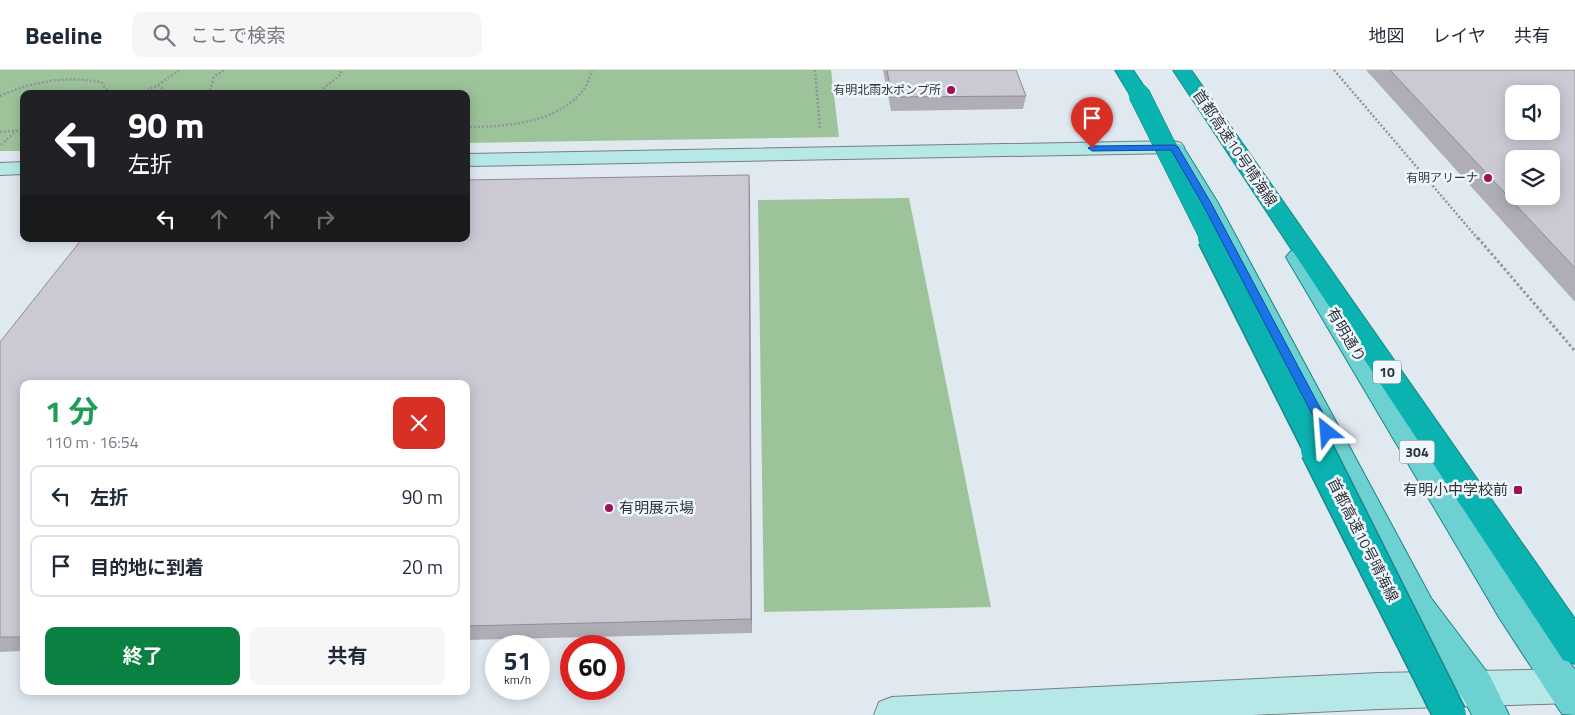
<!DOCTYPE html>
<html lang="ja">
<head>
<meta charset="utf-8">
<style>
  body { margin:0; font-family:"Titillium Web","Noto Sans JP",sans-serif; background:#f6f6f7; color:#1f2937; height:100vh; display:flex; flex-direction:column; font-size:19px; white-space:nowrap }
  * { box-sizing:border-box; margin:0 }
  p { font-size:16px; color:#747a83 }
  .icon { flex:none; width:28px; height:28px; fill:none; stroke:currentColor; stroke-width:2; stroke-linecap:round; stroke-linejoin:round }
  .map { position:relative; flex:1; overflow:hidden }
  .panel { position:absolute; left:20px; top:310px; width:450px; height:315px; display:flex; flex-direction:column; background:#fff; border-radius:10px; box-shadow:0 2px 12px #0003 }
  .panel>* { flex:none }
  .top-card { position:absolute; left:20px; top:20px; width:450px; height:152px; border-radius:10px; box-shadow:0 2px 12px #0003; background:#202124; color:#fff; overflow:hidden }
  .buttons { position:absolute; left:1505px; top:15px; display:grid; gap:10px }
  .buttons a { display:grid; place-items:center; width:55px; height:55px; border-radius:10px; background:#fff; box-shadow:0 2px 12px #0003; font-size:25px }
  .speed { position:absolute; left:485px; top:565px; display:flex; gap:10px; font-size:25px; font-weight:700; text-align:center }
  .speed>* { display:grid; place-content:center; width:65px; height:65px; border-radius:50%; background:#fff; box-shadow:0 2px 12px #0003; line-height:1 }
  .speed small { font-size:12px; font-weight:400 }
  .speed .limit { border:8px solid #d22; background:#fff; color:#111 }
  .pin { position:absolute; display:grid; place-items:center; width:42px; height:42px; color:#fff; margin:-51px -21px; border-radius:50% 50% 50% 0; rotate:-45deg; box-shadow:0 0 5px #0007 }
  .pin .icon { rotate:45deg }
  .me { position:absolute; width:55px; margin:-28px; rotate:332deg; stroke-linejoin:round; filter:drop-shadow(0 0 4px #0008) }
  .turn { display:flex; align-items:center; gap:18px; height:105px; padding:0 25px; font-size:22px }
  .turn .icon { width:65px; height:65px; stroke-width:2.5 }
  .turn b { display:block; font-size:35px; line-height:42px }
  .lanes { display:flex; align-items:center; height:48px; padding:0 25px; background:#0003; justify-content:center; gap:25px; direction:ltr }
  .lanes .off { opacity:.35 }
  .round { display:grid; place-items:center; flex:none; width:52px; height:52px; border-radius:10px; background:#f6f6f7 }
  .headline { display:flex; align-items:center; justify-content:space-between; height:85px; padding:0 25px }
  h1 { font-size:30px; font-weight:700; line-height:38px; color:#1e9e55 }
  .primary-button { display:flex; gap:10px; margin-top:auto; padding:10px 25px }
  .primary-button a { flex:1; height:58px; border-radius:10px; background:#0b8043; color:#fff; font-size:20px; font-weight:700; line-height:58px; text-align:center }
  .primary-button a+a { background:#f6f6f7; color:#1f2937 }
  ul { padding:0; list-style:none }
  li { display:flex; align-items:center; gap:15px; height:62px; margin:0 10px 8px; padding:0 15px; border:2px solid #e0e1e3; border-radius:10px }
  li div { flex:1 }
  li b { display:block; font-size:19px }
  li em { font-style:normal }
  header { display:flex; align-items:center; gap:30px; box-sizing:border-box; height:70px; padding:0 25px; background:#fff; border-bottom:1px solid #e0e1e3 }
  header strong { font-size:24px }
  nav { display:flex; gap:28px; margin-inline-start:auto; font-size:18px }
  .search { width:350px; height:45px; background:#f6f6f7; display:flex; align-items:center; gap:12px; box-sizing:border-box; padding:0 18px; border-radius:10px; color:#747a83; font-size:19px }
  .map>svg:first-child { display:block }
</style>
</head>
<body>
<header>
<strong>Beeline</strong>
<div class="search"><svg class="icon" aria-label="search" viewBox="0 0 24 24"><circle cx="10" cy="10" r="6"/><path d="M15 15l6 6"/></svg>ここで検索</div>
<nav><a>地図</a><a>レイヤ</a><a>共有</a></nav>
</header>
<div class="map">
<svg width="1575" height="645" viewBox="0 0 1575 645">
  <rect width="100%" height="100%" fill="#e1e9f0"/>
  <g fill="#9cc39a">
    <polygon points="0,0 831,0 839,67 466,73 466,24 24,24 24,81 0,81"/>
    <polygon points="909,128 991,537 764,542 758,130"/>
  </g>
  <g fill="none" stroke-linecap="round" stroke-linejoin="round">
    <defs>
      <g id="secondary">
        <polygon points="1174,71 1181,73 1184,77 1181,81 1174,83 466,96 466,84"/>
        <polygon points="24,92 24,104 0,105 0,93"/>
        <polygon points="1575,599 1575,633 1379,639 1252,645 874,645 879,632 892,627 1379,603"/>
      </g>
      <g id="primary">
        <polygon points="1175,73 1182,75 1218,133 1431,528 1490,606 1509,645 1472,645 1464,630 1407,550 1196,133 1165,79 1168,75"/>
        <polygon points="1298,179 1306,182 1524,527 1575,600 1575,645 1562,644 1500,549 1286,187 1290,182"/>
      </g>
      <g id="highway">
        <polygon points="1115,0 1133,0 1149,24 1146,28 1139,30 1132,28"/>
        <polygon points="1173,0 1191,0 1575,549 1575,594 1563,590"/>
      </g>
    </defs>
    <use href="#secondary" stroke="#777e85" stroke-width="2"/>
    <use href="#primary" stroke="#188786" stroke-width="2"/>
    <use href="#highway" stroke="#188786" stroke-width="2"/>
    <g stroke="#92979d" stroke-width="2.5" stroke-dasharray="2 2" stroke-linecap="butt">
      <polyline points="815,0 820,59"/>
      <polyline points="1334,0 1479,170"/>
      <polyline points="158,15 169,24"/>
      <polyline points="140,24 158,15 179,0"/>
      <polyline points="212,24 210,20 214,7 224,0"/>
      <polyline points="317,24 341,4 341,0"/>
      <path d="M0,26C33,11 65,6 101,12L110,24"/>
      <path d="M466,57C506,57 559,53 585,18C588,13 590,6 592,0"/>
      <polyline points="0,62 24,60"/>
      <polyline points="1,75 16,61"/>
    </g>
    <polyline stroke="#92979d" stroke-width="3" stroke-dasharray="2.5 2.5" stroke-linecap="butt" points="1478,168 1575,281"/>
    <use href="#secondary" fill="#b6e8e7" fill-rule="evenodd"/>
    <use href="#primary" fill="#6cd1d0" fill-rule="evenodd"/>
    <use href="#highway" fill="#0ab3b0" fill-rule="evenodd"/>
    <defs>
      <polyline id="highway-bridge-far2" points="1139,24 1212,170"/>
      <polyline id="highway-bridge-far1" points="1211,168 1318,381"/>
      <polyline id="highway-bridge" points="1317,380 1450,645"/>
    </defs>
    <use href="#highway-bridge-far2" stroke="#188786" stroke-width="22" stroke-linecap="butt"/>
    <use href="#highway-bridge-far1" stroke="#188786" stroke-width="29" stroke-linecap="butt"/>
    <use href="#highway-bridge" stroke="#188786" stroke-width="35" stroke-linecap="butt"/>
    <use href="#highway-bridge-far2" stroke="#0ab3b0" stroke-width="21"/>
    <use href="#highway-bridge-far1" stroke="#0ab3b0" stroke-width="26"/>
    <use href="#highway-bridge" stroke="#0ab3b0" stroke-width="32"/>
  </g>
  <g fill="#afaeb6">
    <polygon points="883,0 1016,0 1026,26 1023,39 891,41"/>
    <polygon points="1366,0 1575,0 1575,232"/>
    <polygon points="749,105 752,563 466,570 466,314 24,314 24,581 0,582 0,272"/>
  </g>
  <polygon fill="#8e8d94" points="749,105 750,122 752,563 751,549"/>
  <g fill="#cbcad4" stroke="#8e8d94" fill-rule="evenodd">
    <polygon points="887,0 1016,0 1026,26 892,27"/>
    <path d="M1390,0H1575V198ZM1514,24H1551V61H1514ZM1514,89H1551V126H1514Z"/>
    <polygon points="749,105 751,549 466,556 466,314 24,314 24,567 0,567 0,272 82,169 466,169 466,110"/>
  </g>
  <polygon fill="#1a73e8" stroke="#114b97" points="1174,75 1178,77 1211,133 1333,362 1331,365 1323,365 1202,133 1171,80 1092,81 1088,78 1092,76"/>
  <g fill="#a11056" stroke="#eef6fe" stroke-width="2">
    <circle cx="951" cy="20" r="5"/>
    <circle cx="1488" cy="108" r="5"/>
    <rect x="1513" y="415" width="10" height="10" rx="2.5"/>
    <circle cx="609" cy="438" r="5"/>
  </g>
  <g text-anchor="middle" stroke-width="5" stroke-linejoin="round" paint-order="stroke">
    <g font-size="12" fill="#323538" stroke="#eef6fe" text-anchor="end">
      <text x="941" y="24">有明北雨水ポンプ所</text>
      <text x="1478" y="112">有明アリーナ</text>
    </g>
    <g fill="#eef6fe" stroke="#6a6f73" stroke-width="1">
      <rect x="1373" y="290.5" width="28" height="23" rx="4"/>
      <rect x="1399.5" y="370.5" width="35" height="23" rx="4"/>
    </g>
    <g font-size="14" font-weight="bold" fill="#323538">
      <text x="1387" y="307">10</text>
      <text x="1417" y="387">304</text>
    </g>
    <g font-size="15" fill="#323538" stroke="#eef6fe">
      <text transform="translate(1235 78) rotate(56)" y="5">首都高速10号晴海線</text>
      <text transform="translate(1346 265) rotate(59)" y="5">有明通り</text>
      <text transform="translate(1363 470) rotate(63)" y="5">首都高速10号晴海線</text>
    </g>
    <g font-size="15" fill="#323538" stroke="#eef6fe" text-anchor="end">
      <text x="1508" y="425">有明小中学校前</text>
      <text x="619" y="443" text-anchor="start">有明展示場</text>
    </g>
  </g>
</svg>
<div class="buttons">
<a><svg class="icon" aria-label="sound" viewBox="0 0 24 24"><path d="M4 9h4l5-4v14l-5-4H4zM17 9q2 3 0 6"/></svg></a>
<a><svg class="icon" aria-label="layers" viewBox="0 0 24 24"><path d="M12 4l9 5-9 5-9-5zM3 14l9 5 9-5"/></svg></a>
</div>
<div class="speed"><div>51<small>km/h</small></div><div class="limit">60</div></div>
<div class="pin" style="left:1092px;top:78px;background:#d93025"><svg class="icon" aria-label="arrive" viewBox="0 0 24 24"><path d="M6 21V4h12l-3 4 3 4H6"/></svg></div>
<svg class="me" style="left:1327px;top:362px" viewBox="-20 -20 40 40"><path d="M0-17L14 15 0 8-14 15z" fill="#1a73e8" stroke="#fff" stroke-width="4"/></svg>
<div class="top-card">
<div class="turn"><svg class="icon" aria-label="left" viewBox="0 0 24 24"><path d="M17 20v-9H6M10 6l-5 5 5 5"/></svg><div><b>90 m</b>左折</div></div>
<div class="lanes"><svg class="icon" aria-label="left" viewBox="0 0 24 24"><path d="M17 20v-9H6M10 6l-5 5 5 5"/></svg><svg class="icon off" aria-label="ahead" viewBox="0 0 24 24"><path d="M12 20V5M6 11l6-6 6 6"/></svg><svg class="icon off" aria-label="ahead" viewBox="0 0 24 24"><path d="M12 20V5M6 11l6-6 6 6"/></svg><svg class="icon off" aria-label="right" viewBox="0 0 24 24"><path d="M7 20v-9h11M14 6l5 5-5 5"/></svg></div>
</div>
<section class="panel">
<div class="headline"><div><h1>1 分</h1><p>110 m · 16:54</p></div><a class="round" style="background:#d93025;color:#fff"><svg class="icon" aria-label="close" viewBox="0 0 24 24"><path d="M6 6l12 12M18 6L6 18"/></svg></a></div>
<ul>
<li><svg class="icon" aria-label="left" viewBox="0 0 24 24"><path d="M17 20v-9H6M10 6l-5 5 5 5"/></svg><div><b>左折</b></div><em>90 m</em></li>
<li><svg class="icon" aria-label="arrive" viewBox="0 0 24 24"><path d="M6 21V4h12l-3 4 3 4H6"/></svg><div><b>目的地に到着</b></div><em>20 m</em></li>
</ul>
<div class="primary-button"><a>終了</a><a>共有</a></div>
</section>
</div>
</body>
</html>
